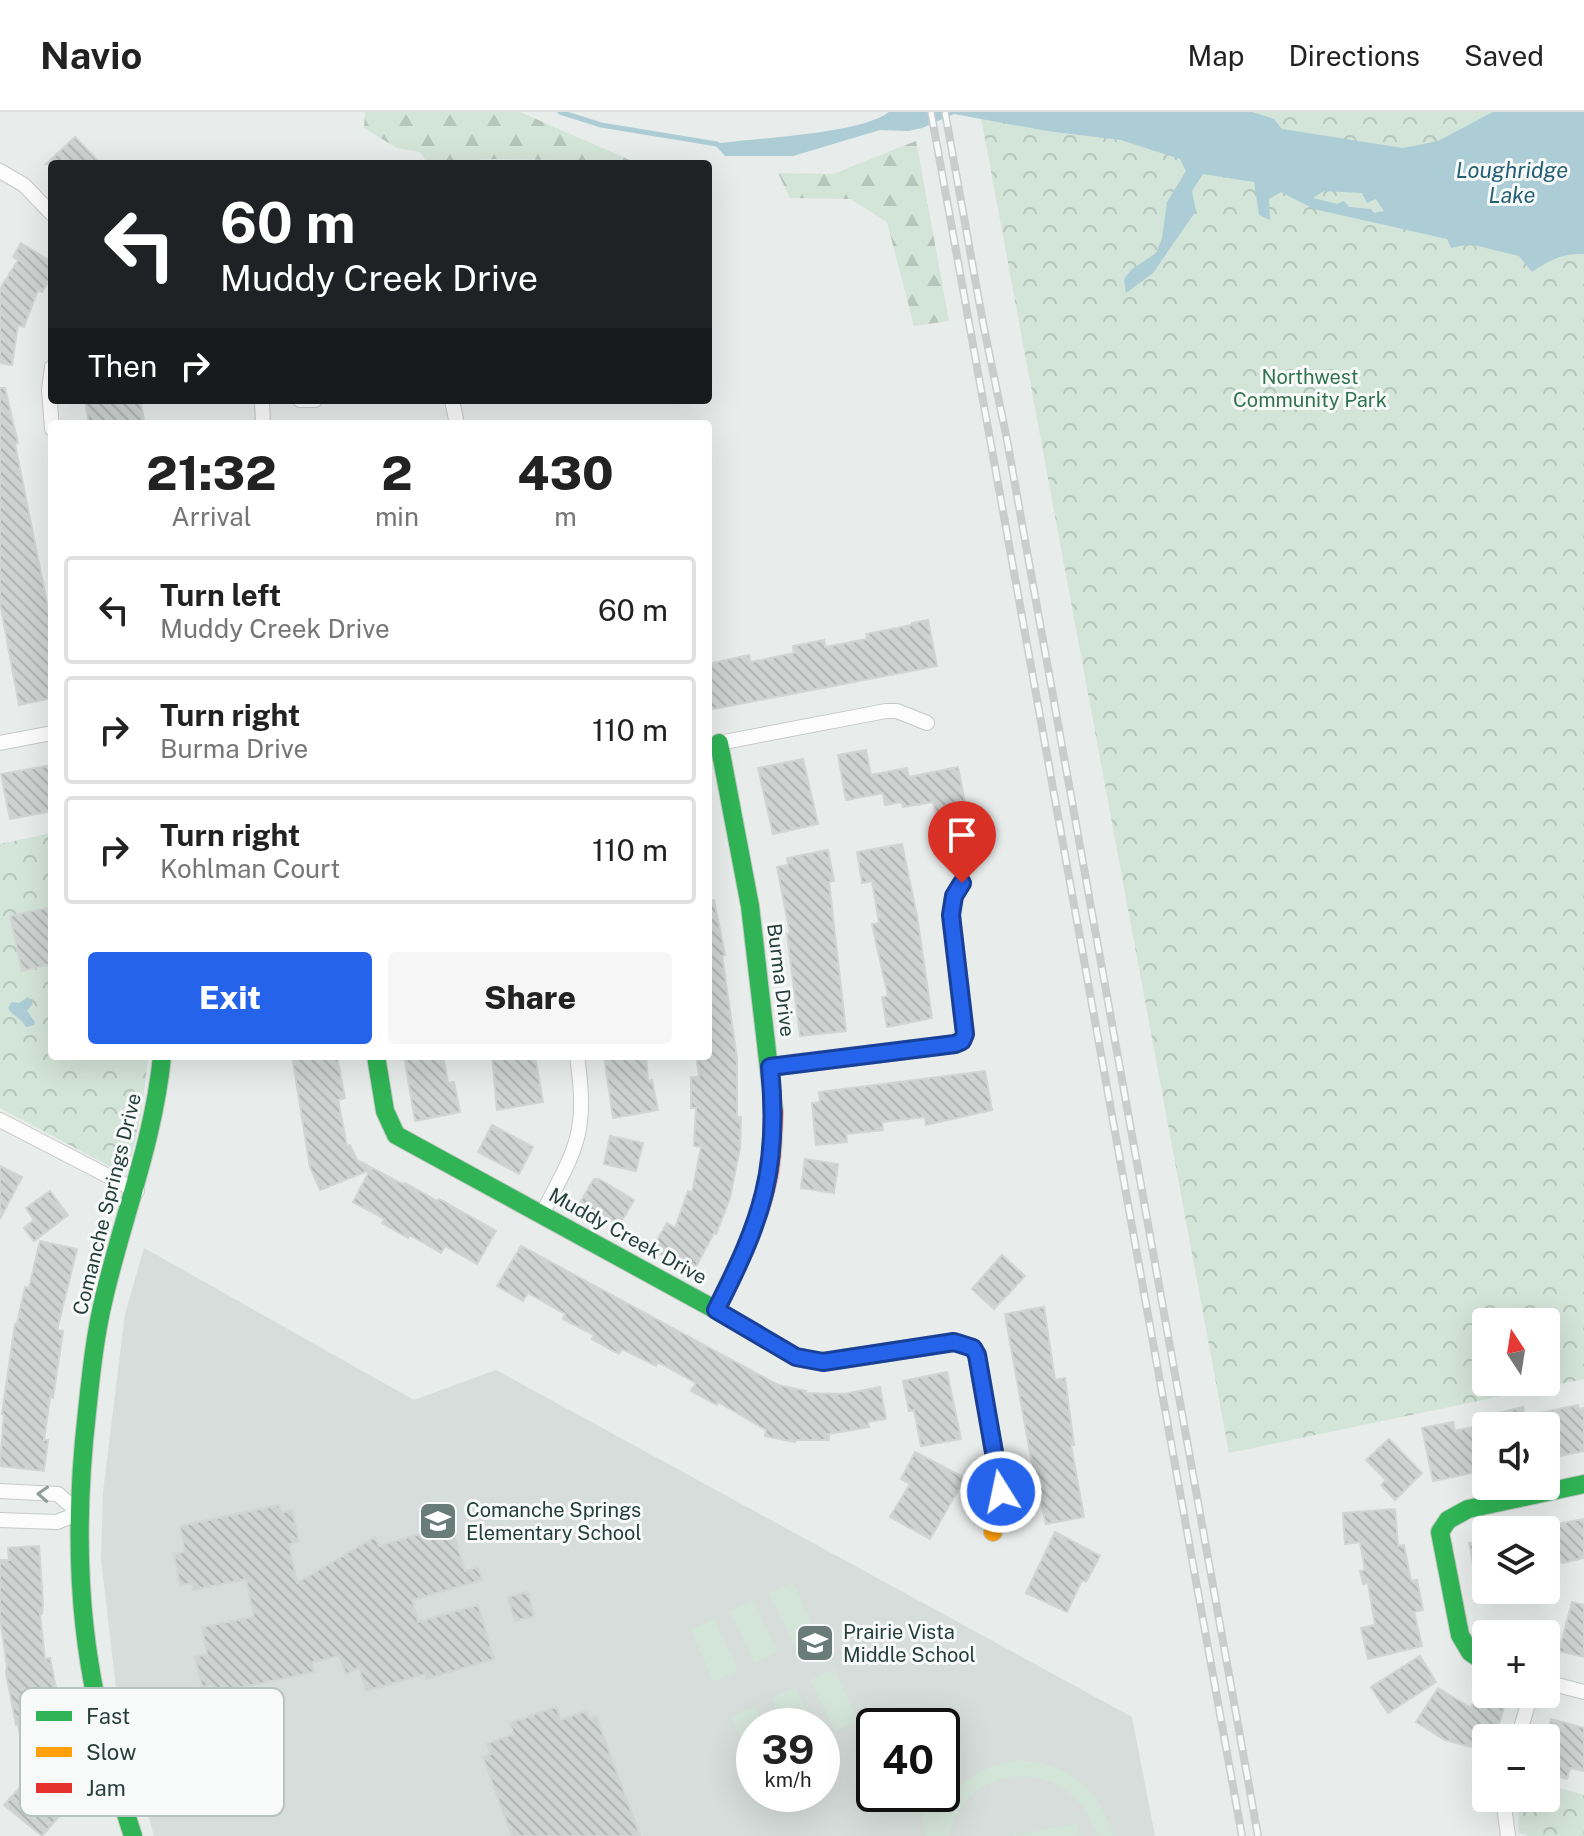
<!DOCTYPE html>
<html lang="en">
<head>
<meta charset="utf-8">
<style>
  body { margin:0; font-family:"Public Sans",sans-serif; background:#f6f6f6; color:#222; height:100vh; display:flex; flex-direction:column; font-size:30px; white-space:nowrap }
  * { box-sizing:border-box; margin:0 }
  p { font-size:26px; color:#767676 }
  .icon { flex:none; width:44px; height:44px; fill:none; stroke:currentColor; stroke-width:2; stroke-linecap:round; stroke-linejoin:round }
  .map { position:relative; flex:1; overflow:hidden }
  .details { position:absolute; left:48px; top:308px; width:664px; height:640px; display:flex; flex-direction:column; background:#fff; border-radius:8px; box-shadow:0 8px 32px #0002 }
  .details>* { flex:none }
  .hud { position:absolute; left:48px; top:48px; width:664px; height:244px; border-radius:8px; box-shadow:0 8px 32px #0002; background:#202124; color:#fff; overflow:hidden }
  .needle { width:52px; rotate:348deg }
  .fabs { position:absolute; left:1472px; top:1196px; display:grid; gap:16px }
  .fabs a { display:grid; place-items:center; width:88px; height:88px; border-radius:8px; background:#fff; box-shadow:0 8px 32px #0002; font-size:40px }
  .speed { position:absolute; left:736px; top:1596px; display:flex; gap:16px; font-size:40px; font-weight:700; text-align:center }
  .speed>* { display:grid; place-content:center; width:104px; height:104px; border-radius:50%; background:#fff; box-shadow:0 8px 32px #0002; line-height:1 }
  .speed small { font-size:20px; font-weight:400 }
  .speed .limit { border:4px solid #111; border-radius:12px; background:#fff; color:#111 }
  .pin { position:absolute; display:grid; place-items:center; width:68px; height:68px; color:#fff; margin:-82px -34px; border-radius:50% 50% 50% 0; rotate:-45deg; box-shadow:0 0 8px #0007 }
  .pin .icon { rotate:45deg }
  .me { position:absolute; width:88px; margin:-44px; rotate:350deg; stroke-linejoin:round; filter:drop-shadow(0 0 6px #0008) }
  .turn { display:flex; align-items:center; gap:28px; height:168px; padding:0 40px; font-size:36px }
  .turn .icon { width:104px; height:104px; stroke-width:2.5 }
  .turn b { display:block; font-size:56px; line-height:68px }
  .then { display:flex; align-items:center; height:76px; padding:0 40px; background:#0003; gap:16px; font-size:30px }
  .eta { display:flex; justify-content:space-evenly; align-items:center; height:136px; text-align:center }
  .eta b { font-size:48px; font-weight:800; line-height:56px }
  .button { display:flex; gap:16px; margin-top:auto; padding:16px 40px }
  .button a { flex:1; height:92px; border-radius:8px; background:#2563eb; color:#fff; font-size:32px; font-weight:800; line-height:92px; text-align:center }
  .button a+a { background:#f6f6f6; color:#222 }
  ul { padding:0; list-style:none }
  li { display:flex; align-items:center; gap:24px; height:108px; margin:0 16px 12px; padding:0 24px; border:4px solid #e0e0e0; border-radius:8px }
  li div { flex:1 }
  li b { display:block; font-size:30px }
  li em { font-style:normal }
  header { display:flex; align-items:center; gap:48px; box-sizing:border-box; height:112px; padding:0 40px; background:#fff; border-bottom:2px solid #e0e0e0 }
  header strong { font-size:38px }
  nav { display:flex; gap:44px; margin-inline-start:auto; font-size:28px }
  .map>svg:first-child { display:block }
</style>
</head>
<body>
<header>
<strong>Navio</strong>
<nav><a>Map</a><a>Directions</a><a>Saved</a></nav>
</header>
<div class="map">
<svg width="1584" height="1724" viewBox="0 0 1584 1724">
  <defs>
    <pattern id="forest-firs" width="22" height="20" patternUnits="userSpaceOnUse" patternTransform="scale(2)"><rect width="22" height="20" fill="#d3e4d9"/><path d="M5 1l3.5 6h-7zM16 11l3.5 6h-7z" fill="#b5c5bb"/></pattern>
    <pattern id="park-crowns" width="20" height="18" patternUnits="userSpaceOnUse" patternTransform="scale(2)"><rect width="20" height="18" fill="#d3e4d9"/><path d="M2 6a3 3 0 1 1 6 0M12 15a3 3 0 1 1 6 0" fill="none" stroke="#b5c5bb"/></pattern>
    <pattern id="building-back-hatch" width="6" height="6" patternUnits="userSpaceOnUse" patternTransform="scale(2)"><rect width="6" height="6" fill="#ced3d1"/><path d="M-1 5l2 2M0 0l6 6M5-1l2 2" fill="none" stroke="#b1b6b4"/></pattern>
  </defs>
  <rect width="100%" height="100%" fill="#e8ecea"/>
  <path fill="#d6ddda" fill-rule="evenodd" d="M144,1136L414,1288L496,1258L1132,1605L1155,1724H154L119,1601L101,1447L103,1380L125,1202ZM754,1614H822V1682H754ZM874,1614H942V1682H874Z"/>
  <g fill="url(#forest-firs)">
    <polygon points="365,0 520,0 632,49 499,47 427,50 420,40 397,36 364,16"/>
    <polygon points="916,29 949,209 914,214 887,110 850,87 790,86 778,61 833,62"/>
  </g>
  <g fill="url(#park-crowns)" fill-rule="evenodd">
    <path d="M980,0H1584V1267L1229,1341ZM1486,1210H1546V1270H1486Z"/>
    <path d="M52,721V944H148C145,981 139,1016 129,1053L117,1058L0,996V732Z"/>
    <polygon points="1546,1672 1584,1683 1584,1724 1529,1724 1519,1721 1517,1686 1546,1686"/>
  </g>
  <g fill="#d3e4d9">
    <polygon points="793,1470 817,1521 794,1532 769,1481"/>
    <polygon points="754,1488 778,1540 754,1551 730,1499"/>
    <polygon points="714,1507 738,1558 714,1570 690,1518"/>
    <polygon points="834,1557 858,1608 835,1619 810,1568"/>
    <polygon points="795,1575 813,1614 784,1614 771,1586"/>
    <polygon points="755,1594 764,1614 754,1614 754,1654 731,1605"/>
    <path d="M1018,1648C1066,1650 1101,1677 1113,1724H1097C1075,1646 968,1643 949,1724H926L918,1686L933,1683L938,1704C956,1671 981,1653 1018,1648Z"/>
    <polygon points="1077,1711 1079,1724 1012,1724"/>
  </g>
  <g fill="#acccd6" fill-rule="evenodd">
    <path d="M889,0H1252L1274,7L1282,17L1403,36L1438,29L1493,0H1584V142C1563,141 1549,148 1532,160L1519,144L1470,132L1451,136L1447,127L1314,97L1281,80L1269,87L1270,108L1259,103L1254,70L1203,62L1192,79L1196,99L1153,161L1126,181L1124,167L1131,158L1156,141L1162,126L1167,90L1186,59L1180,47L1121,28L1047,19L954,2L922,16L908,19L880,18L793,44H725L714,32C753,26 862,22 889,0ZM1324,79L1362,81L1367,91L1376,87L1384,99L1374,101L1371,97L1349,95L1344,89L1337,92L1313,86Z"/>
    <path d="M28,885L33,891L27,899L35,910L34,913L26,915C22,907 11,902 8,896L12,890L19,891Z"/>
  </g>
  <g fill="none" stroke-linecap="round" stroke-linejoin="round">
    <polyline stroke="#acccd6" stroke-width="5" points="560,0 601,13 717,32"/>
  </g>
  <g fill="url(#building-back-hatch)" stroke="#d1d5d3" stroke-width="2">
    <polygon points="75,25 101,52 46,52"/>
    <polygon points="21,131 52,150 52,163 42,180 38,178 24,215 18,213 12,253 0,251 0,177 18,148 13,145"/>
    <polygon points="0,276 5,276 18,331 15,332 52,516 52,586 19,593 0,491"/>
    <polygon points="85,288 140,288 145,312 89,312"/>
    <polygon points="928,508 937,554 708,598 708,552 749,543 751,550 794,541 793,534 824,528 825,535 867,527 866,522 912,513 912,511"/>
    <polygon points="866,638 871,663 907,656 909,665 958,655 967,701 937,707 933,690 903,695 902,690 885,693 883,681 846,688 838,643"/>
    <polygon points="803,647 818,712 773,722 758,656"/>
    <polygon points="52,653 52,699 10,707 1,662"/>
    <polygon points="902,732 917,804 932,906 887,915 882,885 888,884 872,812 879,811 872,769 862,771 857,740"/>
    <polygon points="828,738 834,769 829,770 846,919 800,924 787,822 790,821 777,755 788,753 787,746"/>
    <polygon points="708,788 714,788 725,843 722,844 737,947 737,1005 741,1005 740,1036 730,1086 716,1122 714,1121 693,1160 652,1137 667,1111 675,1116 688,1079 692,1081 701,1035 694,1034 696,996 691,996 691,965 699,965 696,944 708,944"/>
    <polygon points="47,796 52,818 52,852 22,859 10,804"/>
    <polygon points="292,944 337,944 345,986 338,988 347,1034 350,1033 357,1048 404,1073 405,1071 437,1089 439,1087 496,1119 477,1152 445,1134 441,1141 410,1123 408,1126 382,1111 385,1107 353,1090 370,1058 320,1078 310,1055"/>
    <polygon points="404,944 443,944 448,971 454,970 460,1000 415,1009"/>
    <polygon points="492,944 535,944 543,990 497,998"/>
    <polygon points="604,944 646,944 648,969 652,968 658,998 613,1006"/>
    <polygon points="985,959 992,998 926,1013 925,1005 882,1010 883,1018 846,1022 847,1030 816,1033 812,991 820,990 819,980"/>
    <polygon points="492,1013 533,1035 519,1062 478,1040"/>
    <polygon points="610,1024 643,1031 636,1059 604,1052"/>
    <polygon points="805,1047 838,1052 834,1081 801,1076"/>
    <polygon points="0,1054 22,1065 0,1107"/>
    <polygon points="594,1067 599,1067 634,1088 619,1114 579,1092"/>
    <polygon points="50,1079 68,1103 34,1129 24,1116 34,1108 26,1096"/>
    <polygon points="40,1129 77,1137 57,1218 63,1219 53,1286 50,1285 44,1328 48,1328 44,1359 0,1354 4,1303 2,1302 15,1212 17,1212 25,1175 29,1176"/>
    <polygon points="521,1134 778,1273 806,1279 805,1281 844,1282 880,1275 886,1307 868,1310 869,1315 829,1322 829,1328 796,1328 795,1330 765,1324 766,1318 718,1290 717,1293 691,1279 696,1271 658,1250 656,1254 622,1237 619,1242 592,1227 594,1223 563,1207 565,1202 528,1181 523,1189 497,1174"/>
    <polygon points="1002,1143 1025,1164 994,1197 972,1177"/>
    <polygon points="1044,1195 1055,1268 1065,1266 1074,1333 1071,1333 1084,1405 1046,1412 1030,1341 1005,1202"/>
    <polygon points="947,1260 961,1327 921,1334 914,1298 909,1299 903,1269"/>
    <polygon points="1578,1293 1579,1297 1584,1296 1584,1339 1554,1345 1553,1341 1546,1343 1546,1314 1497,1314 1494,1302 1523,1295 1525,1304"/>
    <polygon points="1453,1310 1455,1319 1486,1312 1486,1358 1433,1369 1422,1316"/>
    <polygon points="1389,1327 1422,1361 1395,1388 1381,1373 1386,1368 1366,1348"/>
    <polygon points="915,1340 965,1366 930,1427 890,1405 910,1372 901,1367"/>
    <polygon points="279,1393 281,1401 292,1398 299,1430 289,1432 297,1471 375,1425 379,1434 451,1413 465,1459 478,1455 482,1468 412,1488 418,1510 478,1493 494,1547 426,1567 425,1562 366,1579 359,1555 346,1562 339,1544 312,1550 314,1560 215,1581 213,1573 202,1575 195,1545 207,1542 202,1515 254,1505 246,1467 193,1478 192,1471 180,1473 174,1442 185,1440 180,1414"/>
    <polygon points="1395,1397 1398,1434 1404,1433 1411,1469 1417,1468 1423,1498 1414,1500 1422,1534 1368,1547 1361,1516 1375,1513 1368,1471 1363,1472 1360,1459 1365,1458 1360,1430 1345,1432 1343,1401"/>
    <polygon points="1584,1407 1584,1446 1562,1451 1560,1446 1546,1449 1546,1414"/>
    <polygon points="1055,1420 1100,1444 1086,1470 1082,1468 1067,1500 1026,1481"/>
    <polygon points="1486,1428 1486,1486 1480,1487 1469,1431"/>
    <polygon points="39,1434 43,1491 42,1502 40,1502 45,1547 50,1546 67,1631 70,1631 69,1661 25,1660 27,1621 20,1622 18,1613 16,1613 6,1561 7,1554 0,1505 0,1448 9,1448 8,1436"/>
    <polygon points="528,1480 534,1504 515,1509 508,1485"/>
    <polygon points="1572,1490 1584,1493 1584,1545 1559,1539"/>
    <polygon points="1420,1544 1436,1570 1388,1601 1371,1575"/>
    <polygon points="1438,1576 1471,1596 1475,1584 1505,1592 1495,1626 1486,1626 1486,1639 1445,1628 1416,1610"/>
    <polygon points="556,1595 561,1608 586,1599 589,1607 596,1604 640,1724 512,1724 483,1645 491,1642 487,1632 514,1622 510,1611"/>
    <polygon points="1551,1607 1584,1616 1584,1659 1570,1656 1567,1667 1546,1661 1546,1625"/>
    <polygon points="25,1670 61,1702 42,1724 4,1693"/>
  </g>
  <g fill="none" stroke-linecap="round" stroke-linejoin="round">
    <defs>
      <g id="street">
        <polyline points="0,59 24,73 52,102"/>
        <polyline points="52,255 49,278 52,317"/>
        <polyline points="262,288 263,312"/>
        <polyline points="300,288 315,288"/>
        <polyline points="452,288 457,312"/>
        <polyline points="0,631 52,621"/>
        <polyline points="708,633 886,599 897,599 927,611"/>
        <polyline points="0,1008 137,1079"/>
        <path d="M542,1102C577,1035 588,1021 577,944"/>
        <polyline points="0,1379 58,1382 79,1401 57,1410 0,1408"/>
        <polyline points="1546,1570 1584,1580"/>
        <polyline points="1518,1626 1531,1582"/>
        <polyline points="1503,1686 1508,1724"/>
      </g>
      <g id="fast">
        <polyline points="719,631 750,794 774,1000"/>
        <polyline points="376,944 385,999 396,1023 716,1198 796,1245 823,1250 954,1230 973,1236 977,1243 982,1272"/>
        <polyline points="1486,1551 1470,1540 1460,1523 1440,1420 1448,1408 1468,1397 1584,1372"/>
        <path d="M133,1724C83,1574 69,1457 87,1300C91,1262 95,1223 104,1186C123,1104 154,1028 162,944"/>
      </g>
      <g id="slow">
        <polyline points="770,955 955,932 962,929 965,922 951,803 954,784 962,771"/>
        <polyline points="982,1272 1001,1380 993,1420"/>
      </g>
      <path id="jam" d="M716,1198C737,1154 760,1111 769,1063C773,1043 773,1021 774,1000"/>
    </defs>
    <use href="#street" stroke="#c5c9c7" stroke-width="16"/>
    <use href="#fast" stroke="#c2c8c5" stroke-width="20"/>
    <use href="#slow" stroke="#c2c8c5" stroke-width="20"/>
    <use href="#jam" stroke="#c2c8c5" stroke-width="20"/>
    <use href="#street" stroke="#fcfcfc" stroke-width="14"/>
    <use href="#fast" stroke="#30b455" stroke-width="18"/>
    <use href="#slow" stroke="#ff9f0a" stroke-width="18"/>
    <use href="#jam" stroke="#e5322d" stroke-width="18"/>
    <defs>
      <g id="rail">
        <polyline points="931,0 1242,1724"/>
        <polyline points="945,0 983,211 1007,328 1258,1724"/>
      </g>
    </defs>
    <use href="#rail" stroke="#c9cdcb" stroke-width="8"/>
    <use href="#rail" stroke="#f7faf9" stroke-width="5" stroke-dasharray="15" stroke-linecap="butt"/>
  </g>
  <defs><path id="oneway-chevron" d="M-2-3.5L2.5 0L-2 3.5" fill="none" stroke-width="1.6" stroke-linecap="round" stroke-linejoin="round" transform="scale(2)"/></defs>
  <use stroke="#919e9b" href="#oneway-chevron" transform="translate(43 1382) rotate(-177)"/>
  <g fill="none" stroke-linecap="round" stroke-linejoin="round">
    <defs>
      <path id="route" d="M962,771L954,784L951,803L965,922L962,929L955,932L770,955C780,1057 762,1108 716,1198L796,1245L823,1250L954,1230L973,1236L977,1243L1001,1380"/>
    </defs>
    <use href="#route" stroke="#184099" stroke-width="20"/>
    <use href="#route" stroke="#2563eb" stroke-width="14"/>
  </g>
  <defs>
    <symbol id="school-square" viewBox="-11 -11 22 22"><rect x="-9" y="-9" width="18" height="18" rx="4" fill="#6a7c78" stroke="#f7faf9"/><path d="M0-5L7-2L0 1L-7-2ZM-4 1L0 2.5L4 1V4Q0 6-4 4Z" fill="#fff"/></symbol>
  </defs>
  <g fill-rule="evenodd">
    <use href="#school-square" x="416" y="1387" width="44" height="44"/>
    <use href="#school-square" x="793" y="1509" width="44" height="44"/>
  </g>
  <g text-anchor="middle" stroke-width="6" stroke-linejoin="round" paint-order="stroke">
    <g font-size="20" fill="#337251" stroke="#f7faf9">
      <text x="1310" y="272">Northwest<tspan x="1310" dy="23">Community Park</tspan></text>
    </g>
    <g font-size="20" fill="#263f3a" stroke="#f7faf9">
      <text transform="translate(781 868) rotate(83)" y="7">Burma Drive</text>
      <text transform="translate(107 1092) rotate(-76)" y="7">Comanche Springs Drive</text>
      <text transform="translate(628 1124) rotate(29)" y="7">Muddy Creek Drive</text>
    </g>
    <g font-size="20" fill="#263f3a" stroke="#f7faf9" text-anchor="start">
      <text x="466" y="1405">Comanche Springs<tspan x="466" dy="23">Elementary School</tspan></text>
      <text x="843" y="1527">Prairie Vista<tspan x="843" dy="23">Middle School</tspan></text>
    </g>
    <g font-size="22" font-style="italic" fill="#256176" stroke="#f7faf9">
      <text x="1512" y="66">Loughridge<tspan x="1512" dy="25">Lake</tspan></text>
    </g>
  </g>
  <rect x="20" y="1576" width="264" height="128" rx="12" fill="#f7faf9" stroke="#b8c2c0" stroke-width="2"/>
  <rect x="36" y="1599" width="36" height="10" fill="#30b455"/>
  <rect x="36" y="1635" width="36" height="10" fill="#ff9f0a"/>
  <rect x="36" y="1671" width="36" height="10" fill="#e5322d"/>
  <g font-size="22" fill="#263f3a">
    <text x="86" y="1612">Fast</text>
    <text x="86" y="1648">Slow</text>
    <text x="86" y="1684">Jam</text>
  </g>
</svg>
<div class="fabs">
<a><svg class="needle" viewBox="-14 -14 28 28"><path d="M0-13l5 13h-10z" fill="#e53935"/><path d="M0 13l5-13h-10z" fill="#767676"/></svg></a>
<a><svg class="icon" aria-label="sound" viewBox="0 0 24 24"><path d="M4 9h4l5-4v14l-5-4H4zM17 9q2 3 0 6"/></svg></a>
<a><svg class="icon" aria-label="layers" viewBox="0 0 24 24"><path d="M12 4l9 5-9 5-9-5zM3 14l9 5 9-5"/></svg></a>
<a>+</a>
<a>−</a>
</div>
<div class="speed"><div>39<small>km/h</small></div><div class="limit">40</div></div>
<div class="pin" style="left:962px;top:771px;background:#d93025"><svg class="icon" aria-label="arrive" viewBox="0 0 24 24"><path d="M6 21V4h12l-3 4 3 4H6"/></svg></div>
<svg class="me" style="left:1001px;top:1380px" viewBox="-20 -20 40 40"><circle r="17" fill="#2563eb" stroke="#fff" stroke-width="3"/><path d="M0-11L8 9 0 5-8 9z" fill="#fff"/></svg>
<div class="hud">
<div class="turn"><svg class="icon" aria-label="left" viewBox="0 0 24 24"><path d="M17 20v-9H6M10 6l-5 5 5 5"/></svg><div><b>60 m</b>Muddy Creek Drive</div></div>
<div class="then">Then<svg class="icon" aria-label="right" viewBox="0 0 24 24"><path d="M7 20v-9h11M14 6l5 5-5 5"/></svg></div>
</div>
<section class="details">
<div class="eta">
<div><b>21:32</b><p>Arrival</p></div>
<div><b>2</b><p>min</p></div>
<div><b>430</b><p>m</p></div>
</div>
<ul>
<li><svg class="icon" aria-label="left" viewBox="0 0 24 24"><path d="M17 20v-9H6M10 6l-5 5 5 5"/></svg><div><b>Turn left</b><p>Muddy Creek Drive</p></div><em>60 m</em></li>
<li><svg class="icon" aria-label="right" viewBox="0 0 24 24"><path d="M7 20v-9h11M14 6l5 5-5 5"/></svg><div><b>Turn right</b><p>Burma Drive</p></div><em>110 m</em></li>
<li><svg class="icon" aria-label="right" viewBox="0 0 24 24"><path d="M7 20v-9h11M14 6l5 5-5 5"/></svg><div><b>Turn right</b><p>Kohlman Court</p></div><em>110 m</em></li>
</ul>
<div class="button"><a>Exit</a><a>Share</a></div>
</section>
</div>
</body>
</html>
